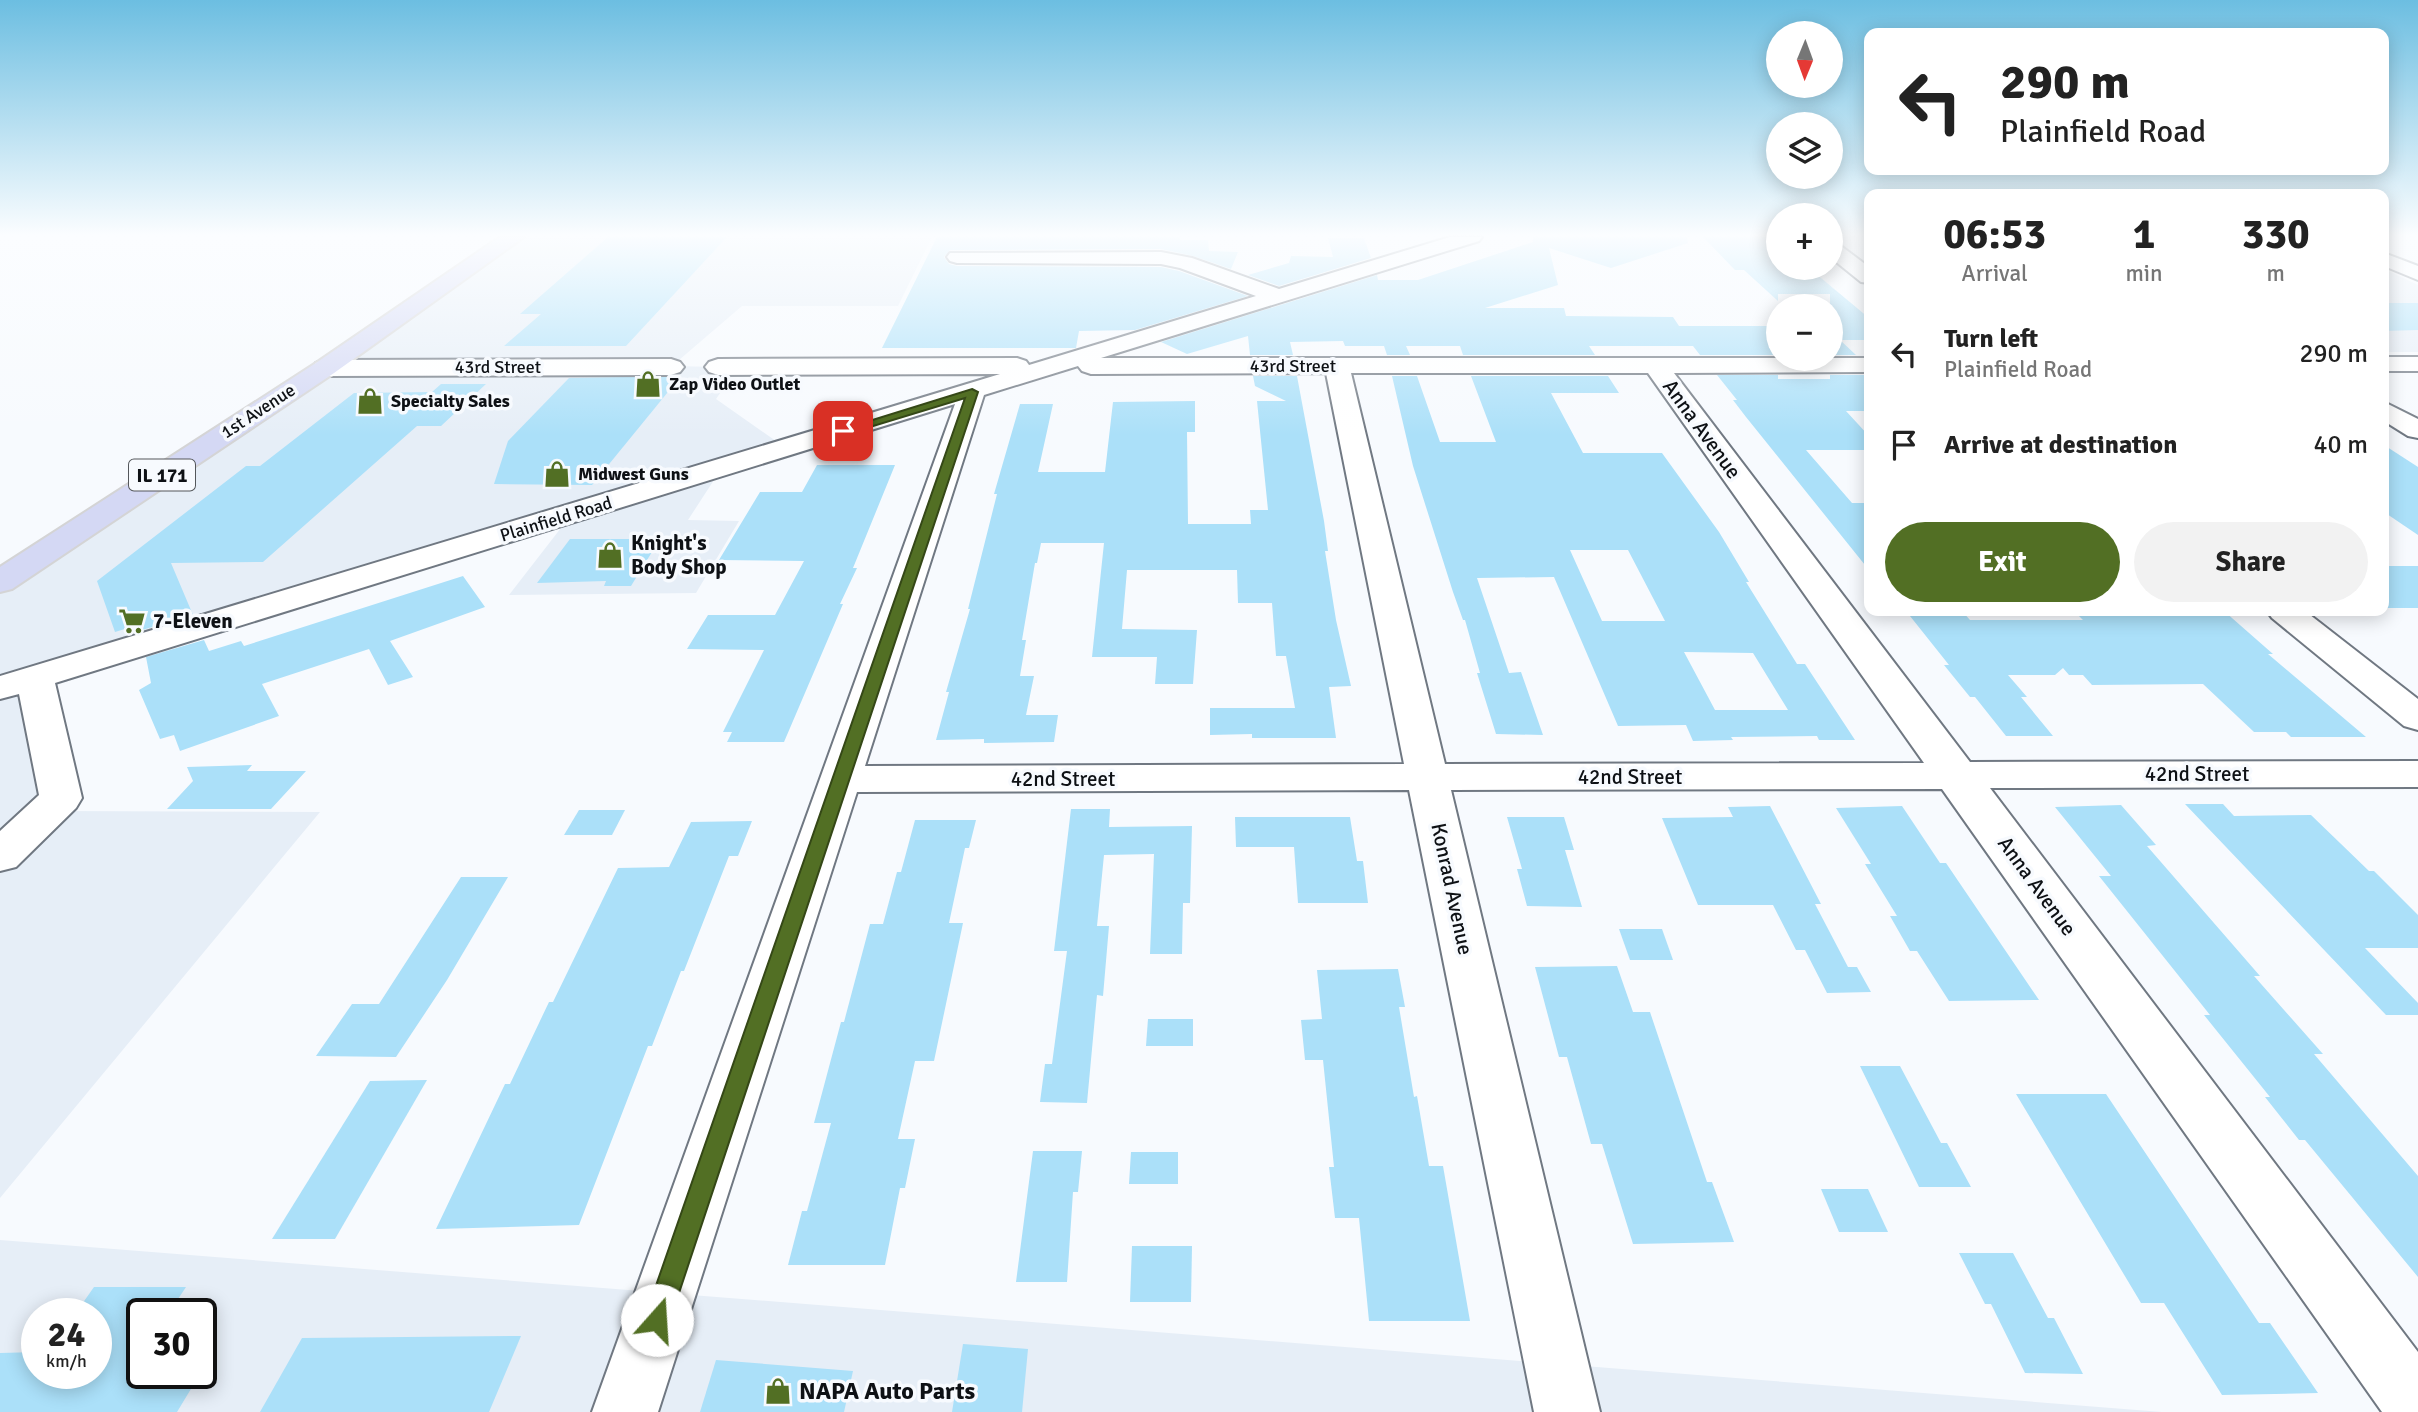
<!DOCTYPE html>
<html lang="en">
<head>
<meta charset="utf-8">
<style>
  body { margin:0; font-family:Signika,sans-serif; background:#f2f2f2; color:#222; height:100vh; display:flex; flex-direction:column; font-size:26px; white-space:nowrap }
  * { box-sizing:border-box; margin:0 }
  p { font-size:23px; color:#767676 }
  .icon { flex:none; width:38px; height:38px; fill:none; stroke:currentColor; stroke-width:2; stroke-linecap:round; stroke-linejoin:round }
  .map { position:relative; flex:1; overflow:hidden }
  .side { position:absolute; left:1864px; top:189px; width:525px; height:427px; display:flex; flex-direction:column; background:#fff; border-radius:14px; box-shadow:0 4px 18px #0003 }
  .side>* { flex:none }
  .hud { position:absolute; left:1864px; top:28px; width:525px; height:147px; border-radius:14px; box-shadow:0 4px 18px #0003; background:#fff; color:#222; overflow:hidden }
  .needle { width:46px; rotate:181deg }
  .buttons { position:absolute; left:1766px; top:21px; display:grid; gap:14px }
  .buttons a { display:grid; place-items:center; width:77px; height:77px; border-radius:50%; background:#fff; box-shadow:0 4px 18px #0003; font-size:35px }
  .speed { position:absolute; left:21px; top:1298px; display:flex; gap:14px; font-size:35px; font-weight:700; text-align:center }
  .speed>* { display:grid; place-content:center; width:91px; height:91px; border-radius:50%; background:#fff; box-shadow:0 4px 18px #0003; line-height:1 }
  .speed small { font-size:18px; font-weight:400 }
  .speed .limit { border:4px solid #111; border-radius:10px; background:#fff; color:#111 }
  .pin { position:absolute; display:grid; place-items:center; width:60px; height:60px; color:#fff; margin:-30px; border-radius:14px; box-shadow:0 4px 10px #0006 }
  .me { position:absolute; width:77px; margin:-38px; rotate:19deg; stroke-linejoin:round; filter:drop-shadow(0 0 5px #0008) }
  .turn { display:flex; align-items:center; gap:24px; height:147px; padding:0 21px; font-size:32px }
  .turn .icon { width:91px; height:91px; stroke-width:2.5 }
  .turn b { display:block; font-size:49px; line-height:60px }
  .eta { display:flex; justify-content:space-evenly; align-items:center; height:119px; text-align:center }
  .eta b { font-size:42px; font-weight:800; line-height:49px }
  .button { display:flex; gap:14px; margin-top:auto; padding:14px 21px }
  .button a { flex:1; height:80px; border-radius:42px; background:#526f24; color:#fff; font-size:28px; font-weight:800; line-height:80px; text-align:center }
  .button a+a { background:#f2f2f2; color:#222 }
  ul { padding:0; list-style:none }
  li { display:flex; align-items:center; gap:21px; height:91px; padding:0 21px }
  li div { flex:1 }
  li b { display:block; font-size:26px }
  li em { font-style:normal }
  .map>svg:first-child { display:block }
</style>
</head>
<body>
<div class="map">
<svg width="2418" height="1412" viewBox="0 0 2418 1412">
  <rect width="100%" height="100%" fill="#f7fafe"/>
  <g fill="#e6eef7" fill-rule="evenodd">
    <polygon points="520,237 932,237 898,306 742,306 672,366 718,367 732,376 716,399 783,446 725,463 688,520 739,521 696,593 509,595 571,515 42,672 54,811 320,812 0,1198 0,582"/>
    <polygon points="2384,269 2418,285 2418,352 2384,352"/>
    <path d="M0,1240L2162,1412H0ZM37,1314H96V1374H37ZM142,1314H201V1374H142Z"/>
  </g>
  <g fill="#abe0f9" fill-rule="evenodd">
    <polygon points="608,237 727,237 626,346 504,346 541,314 520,314"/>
    <polygon points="937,237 1180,237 1180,240 1208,240 1209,251 1238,252 1231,269 1193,256 1161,249 950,250 944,257 949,264 957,266 1161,267 1179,271 1248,296 1135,330 1079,331 1076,348 882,348"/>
    <polygon points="1533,237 1687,237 1688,243 1611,268 1549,248 1558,285 1485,308 1564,308 1566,316 1673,317 1679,326 1778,326 1778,355 1700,355 1693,346 1589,346 1595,355 1463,355 1460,346 1406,346 1410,355 1387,355 1384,346 1345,346 1343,341 1290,342 1293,355 1250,355 1248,336 1187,354 1161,342 1377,275 1378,280 1418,280 1533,242"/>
    <polygon points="1703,237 1778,237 1778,268 1809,268 1869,318 1869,340 1840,340 1856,355 1830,355 1830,294 1778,294 1778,301 1744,270 1735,270"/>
    <polygon points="1328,238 1364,238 1371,258 1279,286 1248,275 1289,263 1291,256 1333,257"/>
    <polygon points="2384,303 2418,303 2418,330 2384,331"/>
    <polygon points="1717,375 1778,375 1778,379 1830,379 1830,375 1869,375 1869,411 1846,411 1869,436 1869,450 1806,450 1852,503 1869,503 1869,570 1746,417 1733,400 1737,400"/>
    <polygon points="678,376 681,376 592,485 494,484 508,441 569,378"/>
    <polygon points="1253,376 1297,376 1324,521 1328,551 1325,551 1336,620 1351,686 1329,687 1336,738 1252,738 1252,734 1210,735 1210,708 1295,708 1286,656 1276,656 1272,603 1238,603 1237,570 1127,570 1122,629 1197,630 1193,684 1155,684 1157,657 1092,657 1104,543 1041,543 1037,563 1035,563 1022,640 1026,640 1020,676 1034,676 1026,715 1058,715 1054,742 984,743 984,739 936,740 949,692 946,692 970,609 968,609 997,494 994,494 1020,404 1053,404 1038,472 1105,472 1113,402 1195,401 1195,432 1187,432 1188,524 1251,524 1250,510 1268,510 1257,401 1286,401 1255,386"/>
    <path d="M1392,376H1417L1440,442H1496L1471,376H1608L1619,393H1551L1583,453H1662L1719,532L1749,582H1746L1797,664H1805L1855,740H1819L1817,736L1731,737L1733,740L1693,741L1686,725L1618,726L1554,577L1477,578L1509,673L1521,672L1543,735L1496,734L1477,673H1480L1465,620H1463L1453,592L1413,466ZM1570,550H1628L1665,621H1602ZM1684,652L1753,653L1788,710H1715Z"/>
    <polygon points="441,384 486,384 441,426 417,426 263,562 171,563 193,615 142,630 141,624 115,632 97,581 246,466 260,466 354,393 432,392"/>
    <polygon points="2384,445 2418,467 2418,535 2384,512"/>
    <polygon points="817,465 895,465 853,568 857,568 840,604 843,604 784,742 727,742 732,732 723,732 764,650 687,649 708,615 775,615 804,561 719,560 760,492 802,492"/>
    <polygon points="570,539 660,539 631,586 604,586 606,581 537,583"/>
    <rect x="2384" y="566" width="34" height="42"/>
    <polygon points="463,576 485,607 390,641 413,677 388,685 369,649 262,684 279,716 180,751 174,735 160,739 139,690 151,683 146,657 204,640 209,651 241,641 244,646"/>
    <polygon points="1906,611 1962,611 1970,620 2083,620 2074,611 2224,611 2273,654 2268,654 2366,737 2291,737 2286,732 2254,732 2203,684 2092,685 2083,675 2069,675 2063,668 2055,675 2008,675 2027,697 2021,697 2053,736 2006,736 1975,697 1970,697 1944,665 1949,665"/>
    <polygon points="252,765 247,771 306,771 271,809 167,809 193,781 187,767"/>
    <polygon points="2185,804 2223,804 2234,816 2311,815 2369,871 2374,871 2418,915 2418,948 2365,948 2418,1003 2418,1015 2386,1015"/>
    <polygon points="2121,805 2156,845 2147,846 2260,976 2254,976 2323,1054 2314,1054 2418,1176 2418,1277 2305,1140 2299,1140 2265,1097 2270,1097 2204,1015 2210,1015 2099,876 2111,876 2055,807"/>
    <polygon points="1770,806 1821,904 1815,904 1848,967 1857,967 1871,992 1827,993 1805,950 1796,950 1773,905 1698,905 1662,818 1733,817 1728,807"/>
    <polygon points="1902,806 1940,863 1946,863 2039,1000 1949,1001 1917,951 1910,951 1890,916 1897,916 1865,864 1871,864 1836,808"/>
    <polygon points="1071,809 1110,809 1109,827 1192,826 1190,903 1183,903 1182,954 1150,954 1154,854 1104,855 1097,926 1109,926 1103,996 1097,995 1087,1103 1040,1102 1045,1064 1052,1064 1067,951 1054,951"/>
    <polygon points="579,810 625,810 612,835 564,835"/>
    <polygon points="1235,817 1350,817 1357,861 1363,861 1368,903 1298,903 1294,847 1236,847"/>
    <polygon points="1507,817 1564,817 1574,850 1565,850 1582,907 1527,906 1517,869 1522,869"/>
    <polygon points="915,820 976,820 969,848 965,848 949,923 963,923 934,1061 915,1061 898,1139 915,1139 905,1188 900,1188 885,1265 788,1265 802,1211 807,1211 831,1123 814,1123 841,1022 844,1022 870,924 883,924 897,872 901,872"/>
    <polygon points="752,821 738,856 729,856 684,971 681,971 652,1046 648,1046 579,1225 436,1229 505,1084 510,1084 549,1002 553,1002 618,868 669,867 691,822"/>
    <polygon points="461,877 508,877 447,980 396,1057 316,1056 352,1004 379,1004"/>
    <polygon points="1619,929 1662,929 1673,960 1630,960"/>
    <polygon points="1617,966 1633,1012 1650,1012 1707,1182 1712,1182 1734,1242 1633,1244 1602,1144 1591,1144 1567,1057 1559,1057 1535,967"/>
    <polygon points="1398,969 1405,1007 1399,1007 1414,1097 1417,1096 1429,1166 1443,1166 1470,1321 1369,1321 1359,1218 1335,1218 1329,1167 1334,1167 1323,1060 1305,1060 1301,1020 1322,1019 1317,970"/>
    <polygon points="1148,1019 1193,1019 1193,1046 1146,1046"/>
    <polygon points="1860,1066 1900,1066 1941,1143 1947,1143 1971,1187 1919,1187"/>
    <polygon points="427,1080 335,1239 272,1239 370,1081"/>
    <polygon points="2016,1094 2106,1094 2259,1323 2270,1323 2318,1393 2222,1395 2164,1303 2141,1303"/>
    <polygon points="1033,1151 1082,1151 1078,1192 1073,1192 1067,1282 1016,1282"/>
    <polygon points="1131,1152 1178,1152 1178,1184 1129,1184"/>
    <polygon points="1821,1189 1868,1189 1888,1232 1839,1232"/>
    <polygon points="1132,1246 1192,1246 1191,1302 1130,1302"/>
    <polygon points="1959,1253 2013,1253 2048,1318 2054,1318 2083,1374 2025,1373 1991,1304 1985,1304"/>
    <polygon points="94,1287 186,1287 168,1314 142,1314 142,1374 200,1374 177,1412 0,1412 0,1353 37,1352 37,1374 96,1374 96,1314 75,1314"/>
    <polygon points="521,1336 489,1412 260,1412 302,1338"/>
    <polygon points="963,1344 1028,1349 1022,1412 952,1412"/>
    <polygon points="716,1360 853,1371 844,1412 700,1412"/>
  </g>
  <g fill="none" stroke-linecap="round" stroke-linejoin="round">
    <defs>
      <g id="minor">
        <path d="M1450,237H1482L1479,241L1101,358H1869V372L1674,373L1970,762L2418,761V787L1990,788L2418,1352V1412H2382L1942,789L1451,790L1600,1412H1534L1409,790L857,792L658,1412H592L955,404L55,683L82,798L76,808L16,867L0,871V831L39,795L19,694L0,699V676L1000,374L718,375L709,372L705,367L709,362L718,359L1017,358L1026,361L1029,365L1256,296L1180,268L1161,264L957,263L950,261L947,257L950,253L1161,252L1192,258L1279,289ZM1078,366L1082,371L1091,374L1326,373L1404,764L865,766L984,395ZM1351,373H1648L1924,763L1445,764Z"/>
        <polygon points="1830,241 1837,243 1869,267 1869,283 1861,282 1830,257"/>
        <polygon points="2384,253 2418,266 2418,280 2384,266"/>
        <rect x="2384" y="357" width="34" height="14"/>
        <polygon points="671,359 680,362 684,367 680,372 671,375 325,376 316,373 312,368 316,363 325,360"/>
        <polygon points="2384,402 2418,419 2418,438 2408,436 2384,421"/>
        <polygon points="2267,611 2305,611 2418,699 2418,730 2404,726 2272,618"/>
      </g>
      <polygon id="major" points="500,237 524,237 334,373 12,589 0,592 0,567 316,363"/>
    </defs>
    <use href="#minor" stroke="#707882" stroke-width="4"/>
    <use href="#major" stroke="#d4d4d5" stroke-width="4"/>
    <use href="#minor" fill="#fff" fill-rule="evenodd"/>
    <use href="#major" fill="#d4d8f4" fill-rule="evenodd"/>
  </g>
  <linearGradient id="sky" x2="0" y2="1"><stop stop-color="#6cbee1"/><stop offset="0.54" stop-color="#fbfdff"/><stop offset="1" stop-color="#fbfdff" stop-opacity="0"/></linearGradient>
  <rect width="2418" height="435" fill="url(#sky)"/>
  <polygon fill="#526f24" stroke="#354817" stroke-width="2" points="972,389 978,392 670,1320 666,1328 657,1332 648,1328 644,1320 965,398 847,434 837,431"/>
  <defs>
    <symbol id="shop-bare" viewBox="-9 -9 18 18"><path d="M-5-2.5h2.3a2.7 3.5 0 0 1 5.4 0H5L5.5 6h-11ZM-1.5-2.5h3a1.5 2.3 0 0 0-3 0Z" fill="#526f24" stroke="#f7fafe" stroke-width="2.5" paint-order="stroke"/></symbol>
    <symbol id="supermarket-bare" viewBox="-9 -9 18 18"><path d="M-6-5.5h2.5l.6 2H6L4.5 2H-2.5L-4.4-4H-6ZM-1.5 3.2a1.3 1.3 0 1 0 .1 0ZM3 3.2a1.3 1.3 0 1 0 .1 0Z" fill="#526f24" stroke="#f7fafe" stroke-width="2.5" paint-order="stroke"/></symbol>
  </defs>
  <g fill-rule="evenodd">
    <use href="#shop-bare" x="629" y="365" width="38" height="38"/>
    <use href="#shop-bare" x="351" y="382" width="38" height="38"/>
    <use href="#shop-bare" x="538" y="455" width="38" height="38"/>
    <use href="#shop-bare" x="591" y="536" width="38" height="38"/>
    <use href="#supermarket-bare" x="113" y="602" width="38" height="38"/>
    <use href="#shop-bare" x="759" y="1372" width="38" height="38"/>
  </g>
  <g text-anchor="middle" stroke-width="7" stroke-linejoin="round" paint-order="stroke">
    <g font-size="18" fill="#0e1115" stroke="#f7fafe">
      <text x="1293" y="372">43rd Street</text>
      <text x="498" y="373">43rd Street</text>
      <text transform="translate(258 411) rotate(-33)" y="6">1st Avenue</text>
      <text transform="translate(556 519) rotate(-17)" y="6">Plainfield Road</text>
    </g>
    <g font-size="18" font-weight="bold" fill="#0e1115" stroke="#f7fafe" text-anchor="start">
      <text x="669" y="390">Zap Video Outlet</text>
      <text x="391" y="407">Specialty Sales</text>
      <text x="578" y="480">Midwest Guns</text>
    </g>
    <rect fill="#f7fafe" stroke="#54575b" stroke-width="2" x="129" y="459.5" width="66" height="31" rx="5"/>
    <g font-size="19" font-weight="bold" fill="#0e1115">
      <text x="162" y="482">IL 171</text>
    </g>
    <g font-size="21" fill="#0e1115" stroke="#f7fafe">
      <text transform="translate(1702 429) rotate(54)" y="7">Anna Avenue</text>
      <text x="2197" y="781">42nd Street</text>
      <text x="1630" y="784">42nd Street</text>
      <text x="1063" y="786">42nd Street</text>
      <text transform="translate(2037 886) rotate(54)" y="7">Anna Avenue</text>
      <text transform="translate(1452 889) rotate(78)" y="7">Konrad Avenue</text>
    </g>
    <g font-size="21" font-weight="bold" fill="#0e1115" stroke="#f7fafe" text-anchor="start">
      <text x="631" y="550">Knight's<tspan x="631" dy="24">Body Shop</tspan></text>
      <text x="153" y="628">7-Eleven</text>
    </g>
    <g font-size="24" font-weight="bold" fill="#0e1115" stroke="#f7fafe" text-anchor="start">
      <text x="799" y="1399">NAPA Auto Parts</text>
    </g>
  </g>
</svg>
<div class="buttons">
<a><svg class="needle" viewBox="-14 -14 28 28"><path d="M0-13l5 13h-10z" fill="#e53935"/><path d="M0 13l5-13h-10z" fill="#767676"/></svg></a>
<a><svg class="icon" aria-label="layers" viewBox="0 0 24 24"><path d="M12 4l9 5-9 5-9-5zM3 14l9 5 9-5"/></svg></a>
<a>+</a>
<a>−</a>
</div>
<div class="speed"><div>24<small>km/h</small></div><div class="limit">30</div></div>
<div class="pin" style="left:843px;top:431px;background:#d93025"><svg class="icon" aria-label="arrive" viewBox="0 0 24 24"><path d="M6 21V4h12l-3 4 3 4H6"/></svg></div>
<svg class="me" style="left:657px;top:1320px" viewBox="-20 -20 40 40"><circle r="19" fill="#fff"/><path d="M0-13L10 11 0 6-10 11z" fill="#526f24"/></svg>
<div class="hud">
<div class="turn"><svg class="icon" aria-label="left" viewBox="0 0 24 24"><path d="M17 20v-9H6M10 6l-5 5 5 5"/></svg><div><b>290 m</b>Plainfield Road</div></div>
</div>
<section class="side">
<div class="eta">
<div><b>06:53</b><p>Arrival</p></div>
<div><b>1</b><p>min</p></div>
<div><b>330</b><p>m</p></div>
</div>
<ul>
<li><svg class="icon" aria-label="left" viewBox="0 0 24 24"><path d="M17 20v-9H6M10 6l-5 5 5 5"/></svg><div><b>Turn left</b><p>Plainfield Road</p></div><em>290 m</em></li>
<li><svg class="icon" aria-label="arrive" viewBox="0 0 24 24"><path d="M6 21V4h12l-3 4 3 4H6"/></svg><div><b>Arrive at destination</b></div><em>40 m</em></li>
</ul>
<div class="button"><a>Exit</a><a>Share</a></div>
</section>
</div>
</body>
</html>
